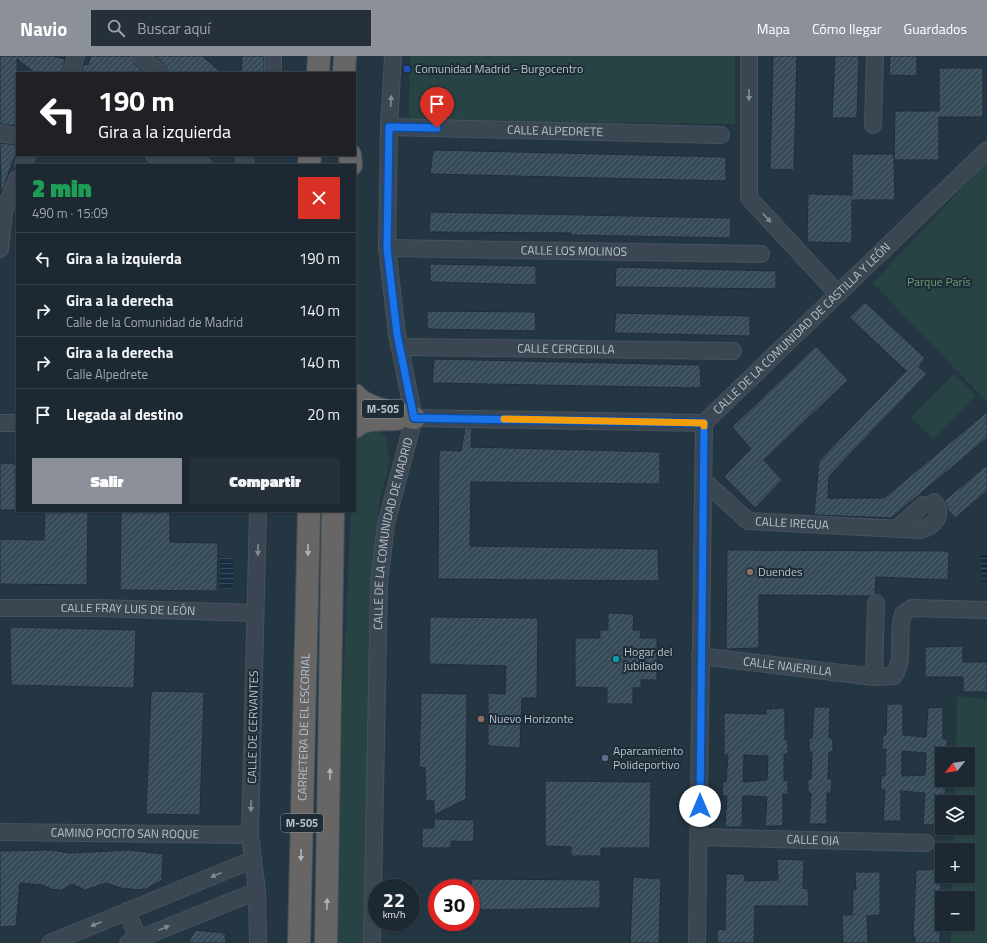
<!DOCTYPE html>
<html lang="es">
<head>
<meta charset="utf-8">
<style>
  body { margin:0; font-family:"Titillium Web",sans-serif; background:#25303a; color:#f1f3f6; height:100vh; display:flex; flex-direction:column; font-size:15px; white-space:nowrap }
  * { box-sizing:border-box; margin:0 }
  p { font-size:13px; color:#a0a6ac }
  .icon { flex:none; width:22px; height:22px; fill:none; stroke:currentColor; stroke-width:2; stroke-linecap:round; stroke-linejoin:round }
  .map { position:relative; flex:1; overflow:hidden }
  .side { position:absolute; left:16px; top:108px; width:340px; height:348px; display:flex; flex-direction:column; background:#1c2832; border-radius:0px; box-shadow:0 1px 3px #0004,0 0 0 1px #3a444d }
  .side>* { flex:none }
  .guide { position:absolute; left:16px; top:16px; width:340px; height:84px; border-radius:0px; box-shadow:0 1px 3px #0004,0 0 0 1px #3a444d; background:#202124; color:#fff; overflow:hidden }
  .needle { width:26px; rotate:240deg }
  .fabs { position:absolute; left:935px; top:691px; display:grid; gap:8px }
  .fabs a { display:grid; place-items:center; width:40px; height:40px; border-radius:0px; background:#1c2832; box-shadow:0 1px 3px #0004,0 0 0 1px #3a444d; font-size:20px }
  .speed { position:absolute; left:368px; top:823px; display:flex; gap:8px; font-size:20px; font-weight:700; text-align:center }
  .speed>* { display:grid; place-content:center; width:52px; height:52px; border-radius:50%; background:#1c2832; box-shadow:0 1px 3px #0004,0 0 0 1px #3a444d; line-height:1 }
  .speed small { font-size:10px; font-weight:400 }
  .speed .limit { border:6px solid #d22; background:#fff; color:#111 }
  .pin { position:absolute; display:grid; place-items:center; width:34px; height:34px; color:#fff; margin:-41px -17px; border-radius:50% 50% 50% 0; rotate:-45deg; box-shadow:0 0 4px #0007 }
  .pin .icon { rotate:45deg }
  .me { position:absolute; width:44px; margin:-22px; rotate:0deg; stroke-linejoin:round; filter:drop-shadow(0 0 3px #0008) }
  .turn { display:flex; align-items:center; gap:14px; height:84px; padding:0 16px; font-size:18px }
  .turn .icon { width:52px; height:52px; stroke-width:2.5 }
  .turn b { display:block; font-size:28px; line-height:34px }
  .round { display:grid; place-items:center; flex:none; width:42px; height:42px; border-radius:0px; background:#25303a }
  .summary { display:flex; align-items:center; justify-content:space-between; height:68px; padding:0 16px }
  h1 { font-size:24px; font-weight:800; line-height:30px; color:#1e9e55 }
  .primary-button { display:flex; gap:8px; margin-top:auto; padding:8px 16px }
  .primary-button a { flex:1; height:46px; border-radius:0px; background:#8c9099; color:#fff; font-size:16px; font-weight:800; line-height:46px; text-align:center }
  .primary-button a+a { background:#25303a; color:#f1f3f6 }
  ul { padding:0; list-style:none }
  li { display:flex; align-items:center; gap:12px; height:52px; padding:0 16px; border-top:1px solid #3a444d }
  li div { flex:1 }
  li b { display:block; font-size:15px }
  li em { font-style:normal }
  header { display:flex; align-items:center; gap:24px; box-sizing:border-box; height:56px; padding:0 20px; background:#8c9099; color:#fff }
  header strong { font-size:19px }
  nav { display:flex; gap:22px; margin-inline-start:auto; font-size:14px }
  .search { width:280px; height:36px; background:#25303a; display:flex; align-items:center; gap:10px; box-sizing:border-box; padding:0 14px; border-radius:0px; color:#a0a6ac; font-size:15px }
  .map>svg:first-child { display:block }
</style>
</head>
<body>
<header>
<strong>Navio</strong>
<div class="search"><svg class="icon" aria-label="search" viewBox="0 0 24 24"><circle cx="10" cy="10" r="6"/><path d="M15 15l6 6"/></svg>Buscar aquí</div>
<nav><a>Mapa</a><a>Cómo llegar</a><a>Guardados</a></nav>
</header>
<div class="map">
<svg width="987" height="887" viewBox="0 0 987 887">
  <defs>
    <pattern id="water-rules" width="6" height="5" patternUnits="userSpaceOnUse"><rect width="6" height="5" fill="#172e42"/><path d="M0 2.5h6" fill="none" stroke="#364b5c"/></pattern>
    <pattern id="building-hatch" width="6" height="6" patternUnits="userSpaceOnUse"><rect width="6" height="6" fill="#374b59"/><path d="M-1 1l2-2M0 6l6-6M5 7l2-2" fill="none" stroke="#526370"/></pattern>
  </defs>
  <rect width="100%" height="100%" fill="#253643"/>
  <g fill="#274343">
    <polygon points="410,0 735,0 735,68 409,64"/>
    <polygon points="987,105 987,346 873,227"/>
    <polygon points="954,318 976,339 933,383 911,361"/>
    <polygon points="376,371 386,381 390,405 380,443 372,521 363,887 334,887 335,814 351,455 355,455 355,381"/>
    <polygon points="957,640 987,643 987,887 951,887 951,868 968,868 968,842 952,842 952,820 968,820 968,794 953,794 954,772 968,772 968,746 954,746 955,724 968,724 968,698 956,698"/>
  </g>
  <g fill="url(#water-rules)">
    <rect x="981" y="498" width="6" height="29"/>
    <polygon points="220,501 233,502 233,533 220,532"/>
  </g>
  <g fill="url(#building-hatch)" stroke="#202e39" fill-rule="evenodd">
    <polygon points="0,0 53,0 65,3 62,17 35,17 17,3 17,70 0,68"/>
    <polygon points="91,0 131,0 134,7 145,17 81,17 84,8 88,9"/>
    <polygon points="155,0 202,0 222,17 169,17 166,10"/>
    <polygon points="242,0 264,0 264,17 241,17"/>
    <polygon points="773,0 797,0 794,114 770,113"/>
    <polygon points="835,0 859,0 857,62 832,62"/>
    <polygon points="890,0 917,0 917,20 889,19"/>
    <polygon points="939,12 983,12 983,61 939,61 939,104 894,104 895,144 852,144 852,187 807,186 808,138 852,139 852,98 894,98 894,103 895,55 939,55"/>
    <polygon points="0,87 17,89 17,94 1,138"/>
    <polygon points="433,94 726,101 726,125 430,118"/>
    <polygon points="430,156 731,162 730,182 571,179 571,177 429,176"/>
    <polygon points="430,208 536,210 536,229 430,226"/>
    <polygon points="616,211 776,215 776,233 615,231"/>
    <polygon points="865,246 925,302 919,311 927,318 829,420 828,442 884,442 987,356 987,382 891,462 814,459 819,405 906,315 849,261"/>
    <polygon points="427,255 535,256 536,275 427,273"/>
    <polygon points="616,257 750,260 750,280 614,277"/>
    <polygon points="816,290 848,324 764,404 782,424 755,452 724,421 751,393 732,371"/>
    <polygon points="434,303 700,309 701,332 432,327"/>
    <polygon points="465,372 472,372 471,391 660,396 660,428 471,426 470,490 658,493 659,525 438,523 439,394 461,395"/>
    <polygon points="0,407 17,408 17,454 0,454"/>
    <polygon points="987,409 987,435 955,462 948,454 945,444"/>
    <polygon points="45,455 88,455 87,529 0,528 0,483 44,484"/>
    <polygon points="121,455 170,455 170,486 218,487 217,535 120,534"/>
    <polygon points="727,494 949,495 948,524 876,521 875,538 870,540 759,539 759,592 726,593"/>
    <polygon points="608,557 634,558 633,574 641,574 640,582 657,582 657,624 641,624 641,632 633,632 633,648 607,648 607,632 575,631 575,582 600,582 600,574 608,574"/>
    <polygon points="430,561 538,562 537,642 522,642 520,692 488,690 488,637 505,638 506,610 429,608"/>
    <polygon points="10,571 136,574 134,632 11,629"/>
    <polygon points="963,590 963,606 987,606 987,636 963,636 963,621 925,621 925,591"/>
    <polygon points="151,635 204,636 200,759 146,758"/>
    <polygon points="421,637 467,638 466,743 434,759 434,745 426,745 425,712 419,711"/>
    <path d="M887,648H903V679L926,681L928,652L943,651V683H947V697L942,698V724H946L945,738H941V768L923,769L925,737L901,735V765H883L885,734H881V720H885L886,693H882L883,679H886ZM902,695L926,697L925,719L902,720Z"/>
    <polygon points="814,651 830,651 829,682 833,682 833,696 829,696 828,723 832,723 831,737 827,737 827,768 809,768 811,737 808,737 808,723 811,723 812,696 809,696 809,682 812,682"/>
    <path d="M785,652V684H788V698H784V725L788,724V736L787,739L783,738V770H765L767,741L743,740L742,771H725L727,740H722L723,726H726L728,699H724V657L766,658V653ZM744,699L768,700L767,724L743,726Z"/>
    <polygon points="545,725 651,726 650,792 601,792 601,800 571,800 571,791 545,790"/>
    <polygon points="434,763 474,764 474,786 451,785 451,792 422,792 422,772 434,772"/>
    <polygon points="52,794 70,797 130,794 163,798 162,824 146,833 137,834 121,832 106,827 85,834 72,828 62,834 57,834 51,833 43,829 20,827 16,870 0,871 0,795"/>
    <polygon points="777,803 804,804 803,832 808,833 809,850 755,850 754,887 717,887 717,873 725,874 726,818 744,818 745,825 778,824"/>
    <polygon points="941,813 940,887 915,887 915,881 913,881 916,814"/>
    <polygon points="855,816 880,816 880,859 867,860 868,887 843,887 842,859 852,859 853,833 856,834"/>
    <polygon points="633,821 661,823 659,887 630,887"/>
    <polygon points="471,823 600,824 600,852 471,854"/>
    <polygon points="195,874 225,877 226,887 188,887"/>
  </g>
  <g fill="none" stroke-linecap="round" stroke-linejoin="round">
    <defs>
      <g id="minor">
        <polyline points="140,0 160,17"/>
        <polyline points="749,0 749,142 838,238"/>
        <polyline points="71,17 76,0"/>
        <polyline points="273,17 273,0"/>
        <polyline points="873,69 875,0"/>
        <path id="s1" d="M389,71L721,79"/>
        <polyline points="0,77 17,80"/>
        <polyline points="154,99 203,109"/>
        <polyline points="243,99 246,109"/>
        <polyline points="23,109 27,99"/>
        <path id="s2" d="M387,192L761,198"/>
        <polyline points="0,193 4,155 17,123"/>
        <path id="s3" d="M399,291L733,295"/>
        <path id="s4" d="M414,362L704,367L987,94"/>
        <polyline points="0,367 17,367"/>
        <path id="s5" d="M703,424L748,465L920,474C932,471 946,459 934,446"/>
        <polyline points="258,455 250,779 257,835 258,887"/>
        <polyline points="897,473 923,449"/>
        <path id="s6" d="M0,552H98L255,557"/>
        <path id="s7" d="M700,600L874,621L894,620C906,601 896,578 903,558L912,552L987,554"/>
        <polyline points="874,621 876,547"/>
        <path id="s8" d="M0,776L250,779"/>
        <path id="s9" d="M699,781L926,787"/>
        <polyline points="127,855 138,883"/>
        <polyline points="50,887 252,804"/>
        <polyline points="128,887 257,835"/>
        <path id="s10" d="M372,887L379,528L386,468L414,362L397,278L387,192L389,71L393,0"/>
        <polyline points="697,887 704,367"/>
      </g>
      <g id="trunk">
        <polyline points="318,17 319,0"/>
        <polyline points="344,17 345,0"/>
        <polyline points="350,99 351,109"/>
        <polyline points="309,109 310,99"/>
        <path d="M355,339C365,353 397,357 414,362"/>
        <path d="M355,371C364,361 385,364 397,363"/>
        <path id="s11" d="M299,887L309,455"/>
        <polyline points="326,887 333,455"/>
      </g>
    </defs>
    <use href="#minor" stroke="#46535e" stroke-width="18"/>
    <use href="#trunk" stroke="#44525c" stroke-width="24"/>
    <use href="#minor" stroke="#3a4752" stroke-width="16"/>
    <use href="#trunk" stroke="#686664" stroke-width="22"/>
  </g>
  <defs><path id="oneway-solid" d="M-6-.8H1V-3.2L6.5 0L1 3.2V.8H-6Z"/></defs>
  <g fill="#7f8b95">
    <use href="#oneway-solid" transform="translate(749 39) rotate(90)"/>
    <use href="#oneway-solid" transform="translate(391 45) rotate(-87)"/>
    <use href="#oneway-solid" transform="translate(767 162) rotate(47)"/>
    <use href="#oneway-solid" transform="translate(258 494) rotate(91)"/>
    <use href="#oneway-solid" transform="translate(251 750) rotate(91)"/>
    <use href="#oneway-solid" transform="translate(216 819) rotate(158)"/>
    <use href="#oneway-solid" transform="translate(96 868) rotate(157)"/>
    <use href="#oneway-solid" transform="translate(164 872) rotate(-22)"/>
  </g>
  <g fill="#abb4bc">
    <use href="#oneway-solid" transform="translate(308 494) rotate(91)"/>
    <use href="#oneway-solid" transform="translate(330 718) rotate(-89)"/>
    <use href="#oneway-solid" transform="translate(301 799) rotate(91)"/>
    <use href="#oneway-solid" transform="translate(327 848) rotate(-89)"/>
  </g>
  <g fill="none" stroke-linecap="round" stroke-linejoin="round">
    <defs>
      <polyline id="route" points="437,72 389,71 387,192 397,278 414,362 704,367 700,750"/>
    </defs>
    <use href="#route" stroke="#114b97" stroke-width="10"/>
    <use href="#route" stroke="#1a73e8" stroke-width="7"/>
    <polyline stroke="#f59e0b" stroke-width="7" points="504,363 704,367 704,370"/>
  </g>
  <rect fill="#1a4fb4" stroke="#1e2c37" stroke-width="1.5" x="403" y="9" width="8" height="8" rx="2"/>
  <g fill="#8d6e63" stroke="#1e2c37" stroke-width="1.5">
    <circle cx="750" cy="516" r="4"/>
    <circle cx="481" cy="663" r="4"/>
  </g>
  <circle fill="#0f9aa8" stroke="#1e2c37" stroke-width="1.5" cx="616" cy="603" r="4"/>
  <circle fill="#5c6f8a" stroke="#1e2c37" stroke-width="1.5" cx="605" cy="702" r="4"/>
  <g text-anchor="middle" stroke-width="4" stroke-linejoin="round" paint-order="stroke">
    <g fill="#1e2c37" stroke="#89959f" stroke-width="1">
      <rect x="362" y="344" width="42" height="18" rx="3"/>
      <rect x="281" y="758" width="42" height="18" rx="3"/>
    </g>
    <g font-size="11" font-weight="bold" fill="#b7c2cc">
      <text x="383" y="357">M-505</text>
      <text x="302" y="771">M-505</text>
    </g>
    <g font-size="12" fill="#b7c2cc" stroke="#1e2c37" text-anchor="start">
      <text x="415" y="17">Comunidad Madrid - Burgocentro</text>
      <text x="758" y="520">Duendes</text>
      <text x="624" y="600">Hogar del<tspan x="624" dy="14">jubilado</tspan></text>
      <text x="489" y="667">Nuevo Horizonte</text>
      <text x="613" y="699">Aparcamiento<tspan x="613" dy="14">Polideportivo</tspan></text>
    </g>
    <g font-size="12" fill="#b7c2cc" stroke="#1e2c37">
      <text dy="4" stroke="none"><textPath href="#s1" startOffset="166">CALLE ALPEDRETE</textPath></text>
      <text dy="4" stroke="none"><textPath href="#s2" startOffset="187">CALLE LOS MOLINOS</textPath></text>
      <text dy="4" stroke="none"><textPath href="#s4" startOffset="426">CALLE DE LA COMUNIDAD DE CASTILLA Y LEÓN</textPath></text>
      <text dy="4" stroke="none"><textPath href="#s3" startOffset="167">CALLE CERCEDILLA</textPath></text>
      <text dy="4" stroke="none"><textPath href="#s5" startOffset="105">CALLE IREGUA</textPath></text>
      <text dy="4" stroke="none"><textPath href="#s10" startOffset="411">CALLE DE LA COMUNIDAD DE MADRID</textPath></text>
      <text dy="4" stroke="none"><textPath href="#s6" startOffset="128">CALLE FRAY LUIS DE LEÓN</textPath></text>
      <text dy="4" stroke="none"><textPath href="#s7" startOffset="88">CALLE NAJERILLA</textPath></text>
      <text transform="translate(253 671) rotate(-89)" y="4">CALLE DE CERVANTES</text>
      <text dy="4" stroke="none"><textPath href="#s11" startOffset="216">CARRETERA DE EL ESCORIAL</textPath></text>
      <text dy="4" stroke="none"><textPath href="#s8" startOffset="125">CAMINO POCITO SAN ROQUE</textPath></text>
      <text dy="4" stroke="none"><textPath href="#s9" startOffset="114">CALLE OJA</textPath></text>
    </g>
    <g font-size="12" fill="#6d9e71" stroke="#1e2c37">
      <text x="939" y="230">Parque París</text>
    </g>
  </g>
</svg>
<div class="fabs">
<a><svg class="needle" viewBox="-14 -14 28 28"><path d="M0-13l5 13h-10z" fill="#e53935"/><path d="M0 13l5-13h-10z" fill="#a0a6ac"/></svg></a>
<a><svg class="icon" aria-label="layers" viewBox="0 0 24 24"><path d="M12 4l9 5-9 5-9-5zM3 14l9 5 9-5"/></svg></a>
<a>+</a>
<a>−</a>
</div>
<div class="speed"><div>22<small>km/h</small></div><div class="limit">30</div></div>
<div class="pin" style="left:437px;top:72px;background:#d93025"><svg class="icon" aria-label="arrive" viewBox="0 0 24 24"><path d="M6 21V4h12l-3 4 3 4H6"/></svg></div>
<svg class="me" style="left:700px;top:750px" viewBox="-20 -20 40 40"><circle r="19" fill="#fff"/><path d="M0-13L10 11 0 6-10 11z" fill="#1a73e8"/></svg>
<div class="guide">
<div class="turn"><svg class="icon" aria-label="left" viewBox="0 0 24 24"><path d="M17 20v-9H6M10 6l-5 5 5 5"/></svg><div><b>190 m</b>Gira a la izquierda</div></div>
</div>
<section class="side">
<div class="summary"><div><h1>2 min</h1><p>490 m · 15:09</p></div><a class="round" style="background:#d93025;color:#fff"><svg class="icon" aria-label="close" viewBox="0 0 24 24"><path d="M6 6l12 12M18 6L6 18"/></svg></a></div>
<ul>
<li><svg class="icon" aria-label="left" viewBox="0 0 24 24"><path d="M17 20v-9H6M10 6l-5 5 5 5"/></svg><div><b>Gira a la izquierda</b></div><em>190 m</em></li>
<li><svg class="icon" aria-label="right" viewBox="0 0 24 24"><path d="M7 20v-9h11M14 6l5 5-5 5"/></svg><div><b>Gira a la derecha</b><p>Calle de la Comunidad de Madrid</p></div><em>140 m</em></li>
<li><svg class="icon" aria-label="right" viewBox="0 0 24 24"><path d="M7 20v-9h11M14 6l5 5-5 5"/></svg><div><b>Gira a la derecha</b><p>Calle Alpedrete</p></div><em>140 m</em></li>
<li><svg class="icon" aria-label="arrive" viewBox="0 0 24 24"><path d="M6 21V4h12l-3 4 3 4H6"/></svg><div><b>Llegada al destino</b></div><em>20 m</em></li>
</ul>
<div class="primary-button"><a>Salir</a><a>Compartir</a></div>
</section>
</div>
</body>
</html>
